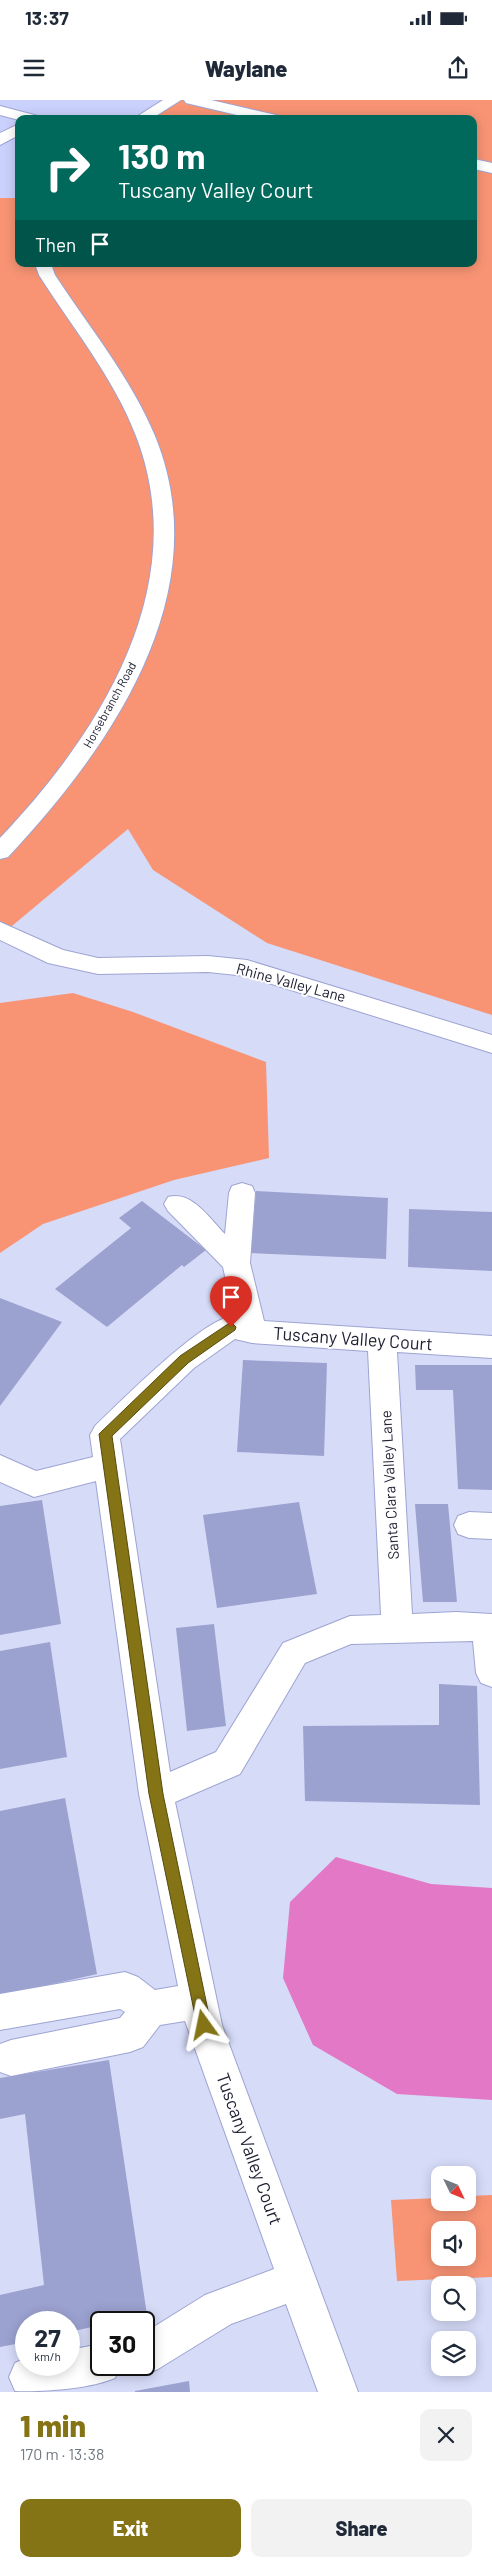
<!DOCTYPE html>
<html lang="en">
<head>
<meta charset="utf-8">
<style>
  body { margin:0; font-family:Barlow,sans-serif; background:#f2f2f3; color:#1f2937; height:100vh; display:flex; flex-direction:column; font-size:19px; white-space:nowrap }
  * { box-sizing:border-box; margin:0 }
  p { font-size:16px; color:#747a83 }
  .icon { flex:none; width:28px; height:28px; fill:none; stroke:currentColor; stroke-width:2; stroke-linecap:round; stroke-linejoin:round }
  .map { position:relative; height:2292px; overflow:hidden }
  .sheet { display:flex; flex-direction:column; background:#fff; flex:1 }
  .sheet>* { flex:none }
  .guide { position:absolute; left:15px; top:15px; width:462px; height:152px; border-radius:10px; box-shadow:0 2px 12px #0003; background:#00695c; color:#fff; overflow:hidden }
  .needle { width:32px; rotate:133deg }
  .controls { position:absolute; left:431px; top:2066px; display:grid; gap:10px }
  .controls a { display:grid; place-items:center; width:45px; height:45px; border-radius:10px; background:#fff; box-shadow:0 2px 12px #0003; font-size:25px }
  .speed { position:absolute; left:15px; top:2211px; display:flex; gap:10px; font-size:25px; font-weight:700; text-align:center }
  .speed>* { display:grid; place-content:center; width:65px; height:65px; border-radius:50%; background:#fff; box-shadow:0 2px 12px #0003; line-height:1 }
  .speed small { font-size:12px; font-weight:400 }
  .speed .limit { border:2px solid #111; border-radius:8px; background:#fff; color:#111 }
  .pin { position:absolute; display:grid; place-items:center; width:42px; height:42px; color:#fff; margin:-51px -21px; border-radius:50% 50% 50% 0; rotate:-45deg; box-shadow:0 0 5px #0007 }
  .pin .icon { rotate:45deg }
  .me { position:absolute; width:55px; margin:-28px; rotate:348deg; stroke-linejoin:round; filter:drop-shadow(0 0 4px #0008) }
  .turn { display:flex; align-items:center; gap:18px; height:105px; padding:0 20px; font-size:22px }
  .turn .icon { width:65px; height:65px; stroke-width:2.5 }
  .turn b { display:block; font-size:35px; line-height:42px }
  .then { display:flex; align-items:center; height:48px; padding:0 20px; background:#0003; gap:10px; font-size:19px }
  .round { display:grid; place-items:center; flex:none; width:52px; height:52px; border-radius:10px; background:#f2f2f3 }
  .overview { display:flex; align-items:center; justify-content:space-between; height:85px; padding:0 20px }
  h1 { font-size:30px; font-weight:800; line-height:38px; color:#847416 }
  .action { display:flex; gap:10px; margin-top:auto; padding:10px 20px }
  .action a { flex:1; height:58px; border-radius:10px; background:#847416; color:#fff; font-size:20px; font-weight:800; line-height:58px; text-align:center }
  .action a+a { background:#f2f2f3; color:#1f2937 }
  .status { display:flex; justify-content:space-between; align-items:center; height:35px; padding:0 25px; background:#fff; direction:ltr }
  .status svg { height:14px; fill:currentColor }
  header { display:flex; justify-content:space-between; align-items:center; height:65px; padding:0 20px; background:#fff; font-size:22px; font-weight:800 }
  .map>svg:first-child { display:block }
</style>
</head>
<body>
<div class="status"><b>13:37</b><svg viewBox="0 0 49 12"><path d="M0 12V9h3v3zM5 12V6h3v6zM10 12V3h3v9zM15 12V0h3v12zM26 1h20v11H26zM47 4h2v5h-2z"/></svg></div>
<header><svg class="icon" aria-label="menu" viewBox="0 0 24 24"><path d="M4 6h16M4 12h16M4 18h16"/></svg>Waylane<svg class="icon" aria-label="share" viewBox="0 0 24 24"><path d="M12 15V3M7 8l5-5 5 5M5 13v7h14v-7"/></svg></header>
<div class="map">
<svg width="492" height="2292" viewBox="0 0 492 2292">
  <rect width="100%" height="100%" fill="#d6dbf8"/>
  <polygon fill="#cad1fc" points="0,0 174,0 140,19 19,19 19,104 0,109"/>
  <g fill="#f89474" fill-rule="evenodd">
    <polygon points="174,0 492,0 492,915 267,843 153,770 128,729 0,836 0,98 19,98 19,164 474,164 474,19 140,19"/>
    <polygon points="73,893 133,912 266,962 269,1058 174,1080 43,1124 0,1153 0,903"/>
    <path d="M492,2095V2177L397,2181L391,2100L440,2098V2102H468V2096ZM440,2130H468V2158H440Z"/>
  </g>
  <polygon fill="#e378c6" points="336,1757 431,1784 492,1788 492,2000 397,1994 313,1945 283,1878 290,1802"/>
  <g fill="#9ca2d0">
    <polygon points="256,1091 388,1098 386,1159 251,1153"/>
    <polygon points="142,1101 206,1150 184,1167 182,1165 107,1227 55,1189 131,1128 119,1118"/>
    <polygon points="409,1109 492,1112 492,1171 408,1167"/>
    <polygon points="0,1198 62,1222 0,1306"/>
    <polygon points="243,1260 327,1263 324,1356 237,1352"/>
    <polygon points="415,1265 492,1265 492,1390 458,1389 453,1290 416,1290"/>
    <polygon points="42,1400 61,1524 0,1535 0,1406"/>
    <polygon points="299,1402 317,1494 217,1508 203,1415"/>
    <polygon points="415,1404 448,1404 457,1502 423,1502"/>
    <polygon points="214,1524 226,1626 187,1631 176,1528"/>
    <polygon points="50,1542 67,1657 0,1669 0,1551"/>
    <polygon points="439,1584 477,1586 480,1705 305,1701 303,1626 439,1625"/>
    <polygon points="65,1698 97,1874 0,1896 0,1711"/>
    <polygon points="109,1960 147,2215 114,2222 101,2222 101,2225 69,2232 69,2222 26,2222 26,2242 0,2247 0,2195 44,2185 25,2014 0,2019 0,1978"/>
    <polygon points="189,2281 190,2292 135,2292 135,2291"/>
  </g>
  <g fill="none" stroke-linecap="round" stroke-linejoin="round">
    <defs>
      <g id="minor">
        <polygon points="163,0 181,0 151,19 133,19"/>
        <polygon points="184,0 211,0 280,16 282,19 254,19 186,3"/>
        <polygon points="0,6 38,16 40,19 19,20 0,15"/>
        <polygon points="19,24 19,35 0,45 0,33"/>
        <polygon points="474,59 492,63 492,73 474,69"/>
        <path d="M35,164H51L55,175C89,227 131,278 155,336C219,493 111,647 8,757L0,759V738C100,633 194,486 136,336C114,278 72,227 39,175Z"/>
        <polygon points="0,822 63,850 98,858 208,856 247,860 492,935 492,953 246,876 208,872 98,874 48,863 0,840"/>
        <path d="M242,1083L252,1086L255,1093L250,1163L264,1221L492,1236V1258L397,1252L412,1514L456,1512L492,1514V1587L481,1583L476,1573L473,1541L351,1544L305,1563L240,1674L175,1702L222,1925L358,2292H318L286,2204L231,2224L158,2269L144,2275L130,2269L128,2265H144V2233L205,2195L274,2169L185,1921L160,1925L143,1947L130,1952L11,1976L0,1972V1944L11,1940L120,1918L125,1912L120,1909L0,1930V1894L125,1872L138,1877L155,1890L178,1886L139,1694L96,1381L34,1397L0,1382V1355L36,1371L93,1357L90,1335L95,1326C116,1306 209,1212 234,1217L223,1167L168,1111L164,1104L168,1097C192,1090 210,1119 225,1134L229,1093L232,1086ZM235,1239L252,1243L368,1251L381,1515L350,1516L283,1543L216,1652L170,1672L120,1339L194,1268Z"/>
        <polygon points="469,1412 492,1413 492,1439 469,1438 458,1434 454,1425 458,1416"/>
        <path d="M101,2244V2265H121L115,2278C89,2289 43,2292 15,2291L9,2277L15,2263L26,2258V2265H69V2250Z"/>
      </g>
    </defs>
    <use href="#minor" stroke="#9ea4d2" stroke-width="2"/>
    <use href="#minor" fill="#fff" fill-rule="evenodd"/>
  </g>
  <polygon fill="#847416" stroke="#564b0e" points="231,1222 236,1227 235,1230 188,1263 112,1336 163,1694 211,1925 209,1930 204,1932 199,1930 197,1925 149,1694 99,1334 180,1256"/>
  <g text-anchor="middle" stroke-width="4" stroke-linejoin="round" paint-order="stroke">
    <g font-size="12" fill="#202234" stroke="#fefefe">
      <text transform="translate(110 605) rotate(-61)" y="4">Horsebranch Road</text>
    </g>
    <g font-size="15" fill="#202234" stroke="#fefefe">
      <text transform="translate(291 883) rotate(15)" y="5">Rhine Valley Lane</text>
      <text transform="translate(390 1385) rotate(-93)" y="5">Santa Clara Valley Lane</text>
    </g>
    <g font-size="18" fill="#202234" stroke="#fefefe">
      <text transform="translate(353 1239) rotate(4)" y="6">Tuscany Valley Court</text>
      <text transform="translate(249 2049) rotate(70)" y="6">Tuscany Valley Court</text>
    </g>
  </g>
</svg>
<div class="controls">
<a><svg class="needle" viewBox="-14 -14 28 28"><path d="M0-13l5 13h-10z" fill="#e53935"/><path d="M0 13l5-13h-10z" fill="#747a83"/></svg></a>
<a><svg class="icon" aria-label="sound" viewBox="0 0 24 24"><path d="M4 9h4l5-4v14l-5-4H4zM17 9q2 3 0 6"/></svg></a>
<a><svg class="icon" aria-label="search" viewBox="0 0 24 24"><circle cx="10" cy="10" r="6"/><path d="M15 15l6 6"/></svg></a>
<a><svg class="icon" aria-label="layers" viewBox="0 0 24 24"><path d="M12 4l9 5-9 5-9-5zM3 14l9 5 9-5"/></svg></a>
</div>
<div class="speed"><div>27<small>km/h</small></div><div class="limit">30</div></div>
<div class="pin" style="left:231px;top:1227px;background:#d93025"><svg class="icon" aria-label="arrive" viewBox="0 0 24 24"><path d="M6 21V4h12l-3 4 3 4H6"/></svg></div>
<svg class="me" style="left:204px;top:1925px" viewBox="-20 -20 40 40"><path d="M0-17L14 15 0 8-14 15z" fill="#847416" stroke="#fff" stroke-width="4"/></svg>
<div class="guide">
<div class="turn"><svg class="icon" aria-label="right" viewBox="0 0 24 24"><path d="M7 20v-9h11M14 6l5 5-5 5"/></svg><div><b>130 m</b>Tuscany Valley Court</div></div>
<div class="then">Then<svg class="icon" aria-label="arrive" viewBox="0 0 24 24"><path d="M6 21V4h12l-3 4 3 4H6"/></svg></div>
</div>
</div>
<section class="sheet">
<div class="overview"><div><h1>1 min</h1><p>170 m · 13:38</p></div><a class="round"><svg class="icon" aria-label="close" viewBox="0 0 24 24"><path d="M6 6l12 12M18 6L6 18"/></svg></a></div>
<div class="action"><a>Exit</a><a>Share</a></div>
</section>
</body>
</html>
